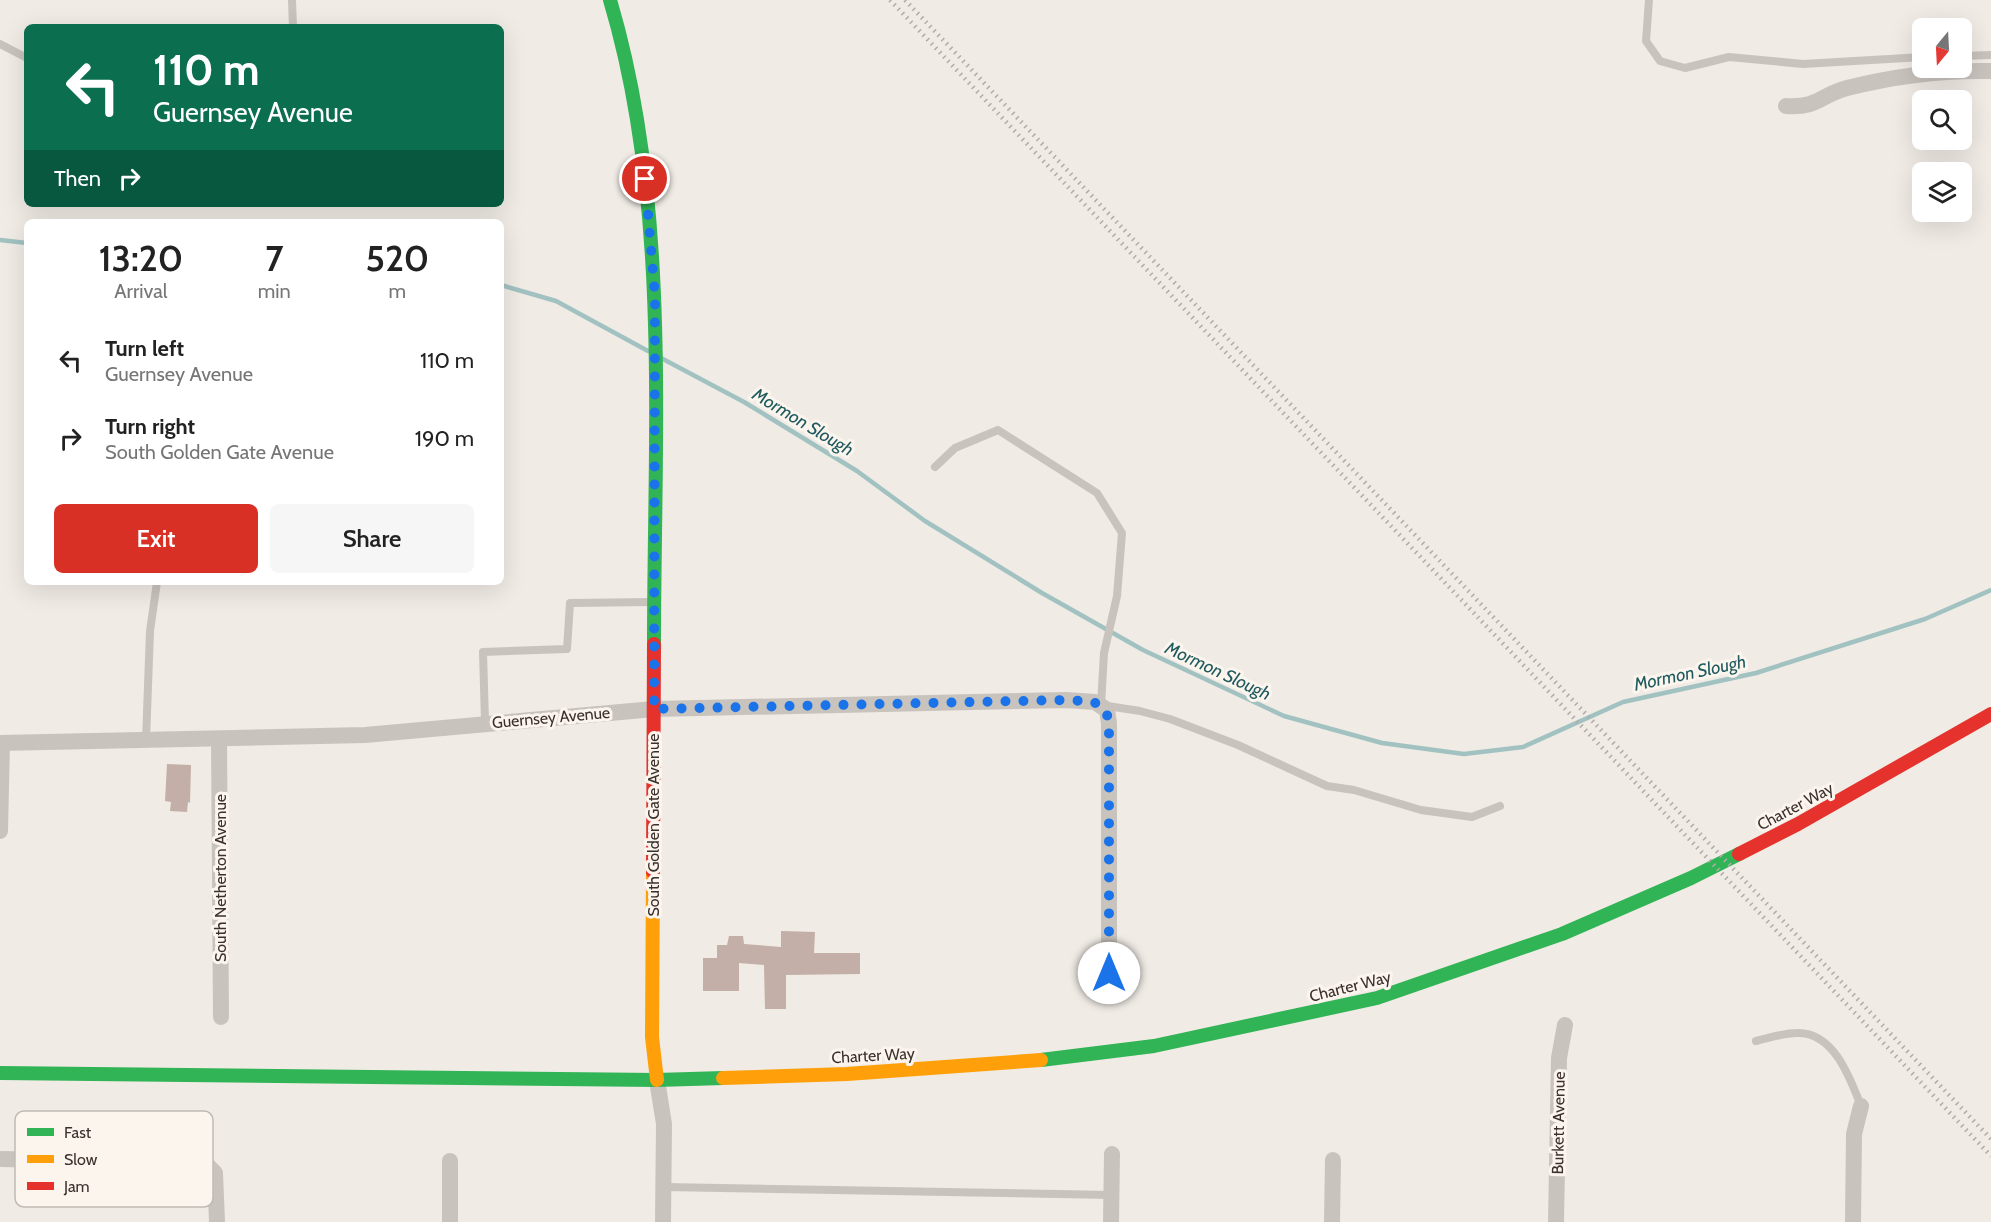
<!DOCTYPE html>
<html lang="en">
<head>
<meta charset="utf-8">
<style>
  body { margin:0; font-family:Cabin,sans-serif; background:#f6f6f6; color:#222; height:100vh; display:flex; flex-direction:column; font-size:22px; white-space:nowrap }
  * { box-sizing:border-box; margin:0 }
  p { font-size:20px; color:#767676 }
  .icon { flex:none; width:33px; height:33px; fill:none; stroke:currentColor; stroke-width:2; stroke-linecap:round; stroke-linejoin:round }
  .map { position:relative; flex:1; overflow:hidden }
  .details { position:absolute; left:24px; top:219px; width:480px; height:366px; display:flex; flex-direction:column; background:#fff; border-radius:9px; box-shadow:0 6px 24px #0002 }
  .details>* { flex:none }
  .guide { position:absolute; left:24px; top:24px; width:480px; height:183px; border-radius:9px; box-shadow:0 6px 24px #0002; background:#0b6e4f; color:#fff; overflow:hidden }
  .needle { width:39px; rotate:198deg }
  .controls { position:absolute; left:1912px; top:18px; display:grid; gap:12px }
  .controls a { display:grid; place-items:center; width:60px; height:60px; border-radius:9px; background:#fff; box-shadow:0 6px 24px #0002; font-size:30px }
  .pin { position:absolute; display:grid; place-items:center; width:51px; height:51px; color:#fff; margin:-26px; border:3px solid #fff; border-radius:50%; box-shadow:0 2px 6px #0007 }
  .me { position:absolute; width:66px; margin:-33px; rotate:0deg; stroke-linejoin:round; filter:drop-shadow(0 0 4px #0008) }
  .turn { display:flex; align-items:center; gap:21px; height:126px; padding:0 30px; font-size:27px }
  .turn .icon { width:78px; height:78px; stroke-width:2.5 }
  .turn b { display:block; font-size:42px; line-height:51px }
  .then { display:flex; align-items:center; height:57px; padding:0 30px; background:#0003; gap:12px; font-size:22px }
  .eta { display:flex; justify-content:space-evenly; align-items:center; height:102px; text-align:center }
  .eta b { font-size:36px; font-weight:600; line-height:42px }
  .cta { display:flex; gap:12px; margin-top:auto; padding:12px 30px }
  .cta a { flex:1; height:69px; border-radius:9px; background:#d93025; color:#fff; font-size:24px; font-weight:600; line-height:69px; text-align:center }
  .cta a+a { background:#f6f6f6; color:#222 }
  ul { padding:0; list-style:none }
  li { display:flex; align-items:center; gap:18px; height:78px; padding:0 30px }
  li div { flex:1 }
  li b { display:block; font-size:22px }
  li em { font-style:normal }
  .map>svg:first-child { display:block }
</style>
</head>
<body>
<div class="map">
<svg width="1991" height="1222" viewBox="0 0 1991 1222">
  <rect width="100%" height="100%" fill="#f0ebe5"/>
  <g fill="none" stroke-linecap="round" stroke-linejoin="round">
    <g stroke="#a1c2c1" stroke-width="4.5">
      <polyline points="0,240 27,243"/>
      <polyline points="501,285 556,301 648,351"/>
      <polyline points="661,358 744,402 857,471 925,521 1042,593 1143,650 1284,716 1382,743 1464,754 1523,747 1623,702 1756,673 1925,619 1991,590"/>
    </g>
  </g>
  <g fill="#c3afa7">
    <polygon points="167,764 191,765 190,803 188,802 187,812 170,811 171,802 165,801"/>
    <polygon points="781,931 815,932 814,953 860,953 860,974 786,975 786,1009 765,1009 764,965 739,963 739,991 703,991 703,958 717,958 717,945 727,945 729,936 743,936 744,944 781,947"/>
  </g>
  <g fill="none" stroke-linecap="round" stroke-linejoin="round">
    <g stroke="#c9c3be" stroke-width="8">
      <polyline points="292,0 293,27"/>
      <polyline points="1649,0 1646,41 1660,61 1685,68 1729,57 1803,64 1923,57"/>
      <polyline points="0,44 27,58"/>
      <polyline points="1962,56 1991,55"/>
      <polyline points="935,467 955,448 998,430 1097,493 1122,533 1117,596 1104,653 1101,705 1140,711 1170,719 1238,745 1327,786 1354,790 1421,810 1472,817 1500,806"/>
      <polyline points="485,722 483,652 567,649 570,603 652,602"/>
      <polyline points="146,740 150,631 157,582"/>
      <path d="M1756,1041C1769,1038 1783,1033 1797,1033C1834,1032 1850,1078 1861,1106"/>
      <polyline points="664,1187 1111,1195"/>
    </g>
    <g stroke="#c9c3be" stroke-width="16">
      <path d="M1786,106C1819,108 1820,95 1847,88C1894,76 1942,70 1991,71"/>
      <polyline points="219,739 221,1017"/>
      <polyline points="0,743 365,735 654,709 1066,700 1095,702 1107,710 1109,723 1109,973"/>
      <polyline points="0,831 2,743"/>
      <polyline points="657,1080 664,1124 663,1222"/>
      <polyline points="0,1159 205,1163 215,1173 217,1222"/>
      <polyline points="450,1222 450,1161"/>
      <polyline points="1111,1222 1112,1154"/>
      <polyline points="1332,1222 1333,1160"/>
      <polyline points="1556,1222 1559,1058 1565,1025"/>
      <polyline points="1853,1222 1854,1134 1861,1106"/>
    </g>
    <g stroke="#30b455" stroke-width="14">
      <path d="M610,0C671,204 654,433 654,644"/>
      <polyline points="1041,1060 1154,1046 1377,998 1562,934 1691,878 1739,854"/>
      <polyline points="0,1073 657,1080 723,1078"/>
    </g>
    <g stroke="#ff9f0a" stroke-width="14">
      <polyline points="653,872 652,1037 657,1080"/>
      <polyline points="723,1078 847,1074 1041,1060"/>
    </g>
    <g stroke="#e5322d" stroke-width="14">
      <polyline points="1739,854 1798,824 1991,714"/>
      <polyline points="653,872 654,644"/>
    </g>
    <g stroke="#b1aca8" stroke-width="4.5" stroke-dasharray="1.5 4.5" stroke-linecap="butt">
      <polyline points="890,0 1991,1156"/>
      <polyline points="905,0 1991,1139"/>
    </g>
  </g>
  <g fill="none" stroke-linecap="round" stroke-linejoin="round">
    <path stroke="#1a73e8" stroke-width="10" stroke-dasharray="0 18" d="M645,179L655,295L654,709L1066,700C1087,702 1105,697 1109,723V973"/>
  </g>
  <g text-anchor="middle" stroke-width="6" stroke-linejoin="round" paint-order="stroke">
    <g font-size="16" fill="#3b302b" stroke="#fbf5ee">
      <text transform="translate(551 717) rotate(-5)" y="6">Guernsey Avenue</text>
      <text transform="translate(1795 806) rotate(-28)" y="6">Charter Way</text>
      <text transform="translate(653 825) rotate(-90)" y="6">South Golden Gate Avenue</text>
      <text transform="translate(220 878) rotate(-90)" y="6">South Netherton Avenue</text>
      <text transform="translate(1350 986) rotate(-14)" y="6">Charter Way</text>
      <text transform="translate(873 1055) rotate(-3)" y="6">Charter Way</text>
      <text transform="translate(1558 1123) rotate(-89)" y="6">Burkett Avenue</text>
    </g>
    <g font-size="18" font-style="italic" fill="#1f5a5e" stroke="#fbf5ee">
      <text transform="translate(803 422) rotate(31)" y="6">Mormon Slough</text>
      <text transform="translate(1218 671) rotate(25)" y="6">Mormon Slough</text>
      <text transform="translate(1690 673) rotate(-12)" y="6">Mormon Slough</text>
    </g>
  </g>
  <rect x="15" y="1111" width="198" height="96" rx="9" fill="#fbf5ee" stroke="#c1bab4" stroke-width="1.5"/>
  <rect x="27" y="1128" width="27" height="8" fill="#30b455"/>
  <rect x="27" y="1155" width="27" height="8" fill="#ff9f0a"/>
  <rect x="27" y="1182" width="27" height="8" fill="#e5322d"/>
  <g font-size="16" fill="#3b302b">
    <text x="64" y="1138">Fast</text>
    <text x="64" y="1165">Slow</text>
    <text x="64" y="1192">Jam</text>
  </g>
</svg>
<div class="controls">
<a><svg class="needle" viewBox="-14 -14 28 28"><path d="M0-13l5 13h-10z" fill="#e53935"/><path d="M0 13l5-13h-10z" fill="#767676"/></svg></a>
<a><svg class="icon" aria-label="search" viewBox="0 0 24 24"><circle cx="10" cy="10" r="6"/><path d="M15 15l6 6"/></svg></a>
<a><svg class="icon" aria-label="layers" viewBox="0 0 24 24"><path d="M12 4l9 5-9 5-9-5zM3 14l9 5 9-5"/></svg></a>
</div>
<div class="pin" style="left:645px;top:179px;background:#d93025"><svg class="icon" aria-label="arrive" viewBox="0 0 24 24"><path d="M6 21V4h12l-3 4 3 4H6"/></svg></div>
<svg class="me" style="left:1109px;top:973px" viewBox="-20 -20 40 40"><circle r="19" fill="#fff"/><path d="M0-13L10 11 0 6-10 11z" fill="#1a73e8"/></svg>
<div class="guide">
<div class="turn"><svg class="icon" aria-label="left" viewBox="0 0 24 24"><path d="M17 20v-9H6M10 6l-5 5 5 5"/></svg><div><b>110 m</b>Guernsey Avenue</div></div>
<div class="then">Then<svg class="icon" aria-label="right" viewBox="0 0 24 24"><path d="M7 20v-9h11M14 6l5 5-5 5"/></svg></div>
</div>
<section class="details">
<div class="eta">
<div><b>13:20</b><p>Arrival</p></div>
<div><b>7</b><p>min</p></div>
<div><b>520</b><p>m</p></div>
</div>
<ul>
<li><svg class="icon" aria-label="left" viewBox="0 0 24 24"><path d="M17 20v-9H6M10 6l-5 5 5 5"/></svg><div><b>Turn left</b><p>Guernsey Avenue</p></div><em>110 m</em></li>
<li><svg class="icon" aria-label="right" viewBox="0 0 24 24"><path d="M7 20v-9h11M14 6l5 5-5 5"/></svg><div><b>Turn right</b><p>South Golden Gate Avenue</p></div><em>190 m</em></li>
</ul>
<div class="cta"><a>Exit</a><a>Share</a></div>
</section>
</div>
</body>
</html>
